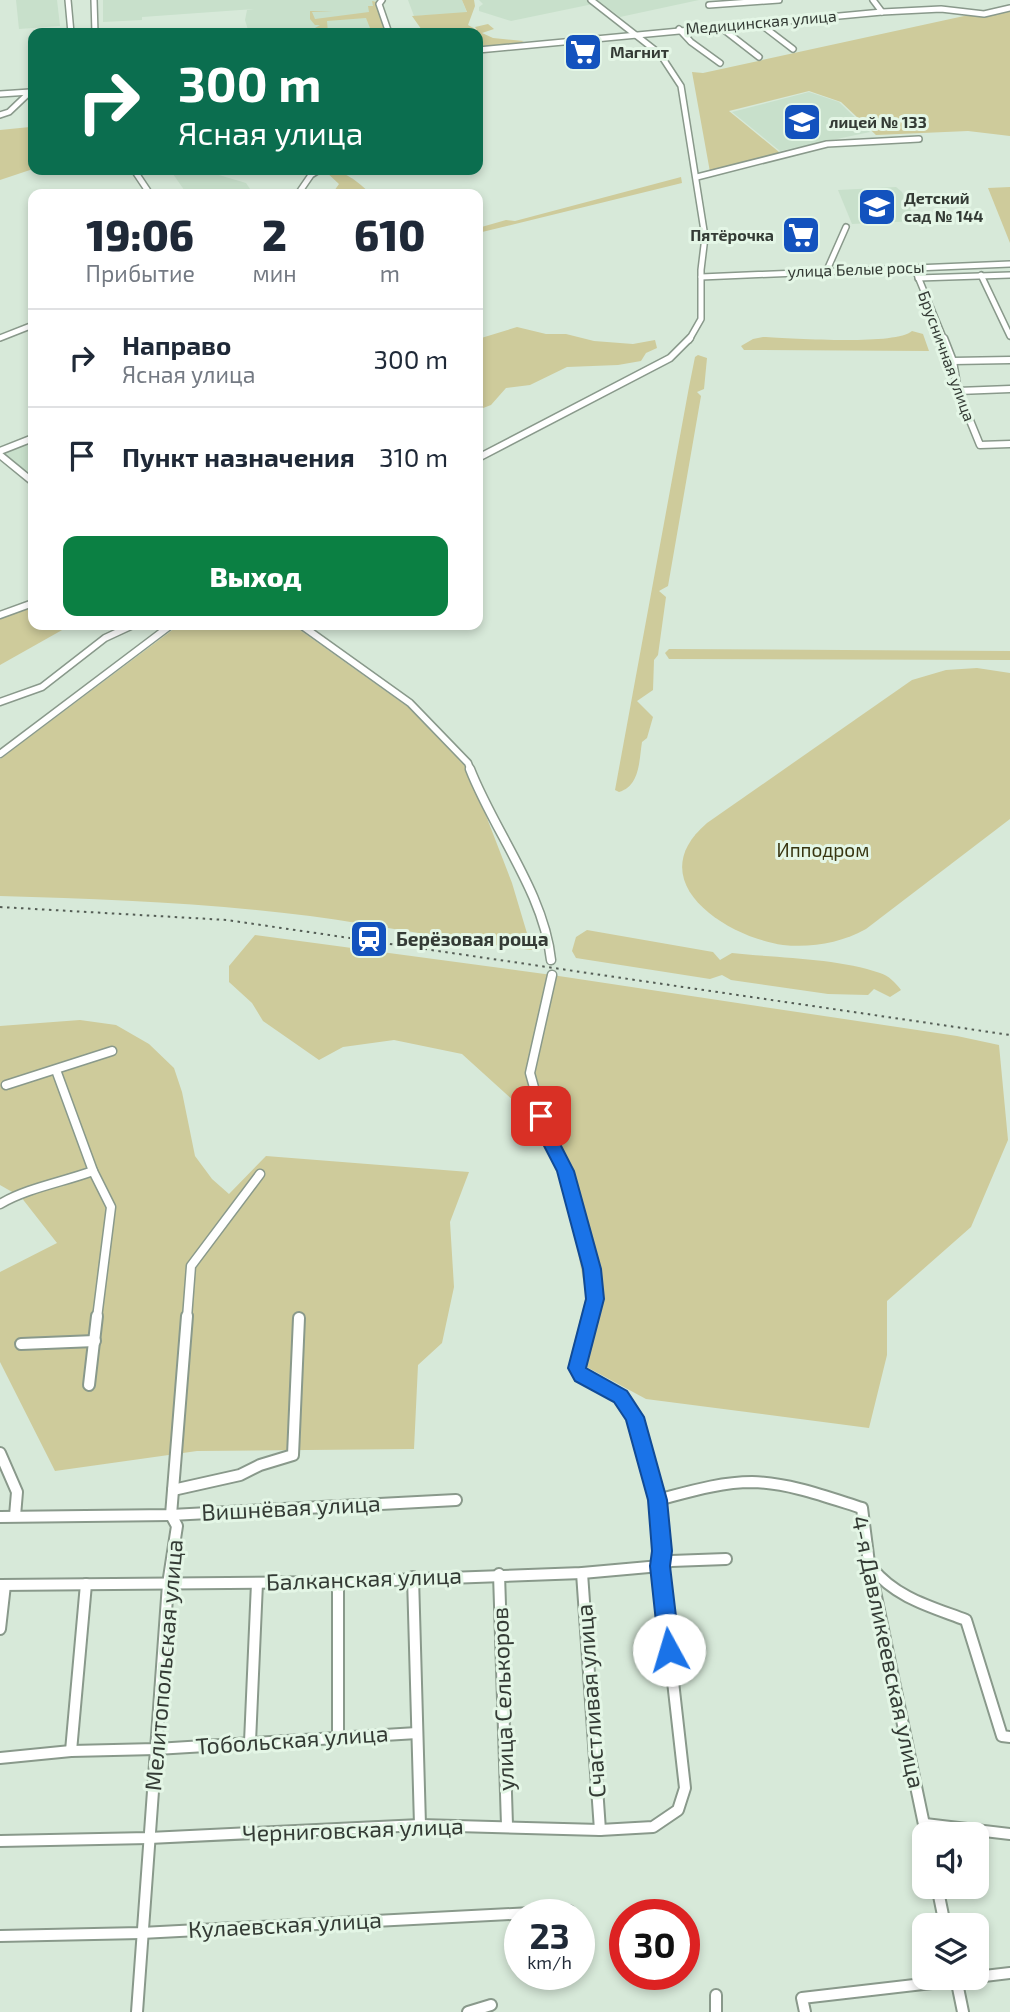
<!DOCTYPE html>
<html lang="ru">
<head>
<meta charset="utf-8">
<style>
  body { margin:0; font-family:"Exo 2",sans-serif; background:#f2f2f3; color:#1f2937; height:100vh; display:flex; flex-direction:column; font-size:26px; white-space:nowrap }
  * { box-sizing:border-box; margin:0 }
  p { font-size:23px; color:#747a83 }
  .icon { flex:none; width:38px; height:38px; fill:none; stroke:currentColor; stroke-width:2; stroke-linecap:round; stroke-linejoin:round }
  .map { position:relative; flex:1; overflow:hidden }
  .panel { position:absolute; left:28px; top:189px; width:455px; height:441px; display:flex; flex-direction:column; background:#fff; border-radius:14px; box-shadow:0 4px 10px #0003 }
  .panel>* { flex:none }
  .top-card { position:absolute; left:28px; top:28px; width:455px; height:147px; border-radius:14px; box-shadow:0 4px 10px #0003; background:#0b6e4f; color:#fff; overflow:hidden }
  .tools { position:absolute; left:912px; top:1822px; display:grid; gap:14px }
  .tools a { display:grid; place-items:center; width:77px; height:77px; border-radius:14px; background:#fff; box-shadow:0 4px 10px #0003; font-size:35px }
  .speed { position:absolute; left:504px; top:1899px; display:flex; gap:14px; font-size:35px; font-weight:700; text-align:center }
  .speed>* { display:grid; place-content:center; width:91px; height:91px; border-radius:50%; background:#fff; box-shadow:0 4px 10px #0003; line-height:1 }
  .speed small { font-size:18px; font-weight:400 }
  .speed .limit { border:10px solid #d22; background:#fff; color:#111 }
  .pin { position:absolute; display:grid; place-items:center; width:60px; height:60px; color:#fff; margin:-30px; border-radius:14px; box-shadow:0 4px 10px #0006 }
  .me { position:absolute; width:77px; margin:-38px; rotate:354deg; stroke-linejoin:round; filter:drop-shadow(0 0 5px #0008) }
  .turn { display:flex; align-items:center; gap:24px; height:147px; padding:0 35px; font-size:32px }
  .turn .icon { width:91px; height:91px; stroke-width:2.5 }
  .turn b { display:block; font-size:49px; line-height:60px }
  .eta { display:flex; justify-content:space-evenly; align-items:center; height:119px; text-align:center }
  .eta b { font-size:42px; font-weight:800; line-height:49px }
  .primary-button { display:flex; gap:14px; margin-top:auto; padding:14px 35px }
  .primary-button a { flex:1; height:80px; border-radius:14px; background:#0b8043; color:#fff; font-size:28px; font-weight:800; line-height:80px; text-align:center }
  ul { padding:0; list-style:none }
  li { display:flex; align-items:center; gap:21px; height:98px; padding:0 35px; border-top:2px solid #e0e1e3 }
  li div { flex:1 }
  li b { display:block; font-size:26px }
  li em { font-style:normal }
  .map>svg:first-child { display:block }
</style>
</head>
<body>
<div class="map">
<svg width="1010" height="2012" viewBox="0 0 1010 2012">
  <rect width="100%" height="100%" fill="#d7e9d9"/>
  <g fill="#c8e0cb">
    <polygon points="16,0 57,0 60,26 19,29"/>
    <polygon points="103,0 379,0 374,1 382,33 249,33 245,20 247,10 254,9 142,17 142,20 103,22"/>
    <polygon points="408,0 462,0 467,13 414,16"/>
    <polygon points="479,0 588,0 593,4 511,21 479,11 479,7 483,4"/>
    <polygon points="597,0 699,0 620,17"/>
    <polygon points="809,92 839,102 870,132 780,151 732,112"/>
    <polygon points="202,170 246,183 250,189 217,194 187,194 173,174"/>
    <polygon points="896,187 902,192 916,221 852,224 838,190"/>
    <polygon points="33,440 33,475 1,453"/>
  </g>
  <g fill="#cecb9b">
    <polygon points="462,0 474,0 475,6 468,25 477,30 475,27 488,24 494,29 482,33 493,38 524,41 517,44 478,46 478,33 424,33 412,16 467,12"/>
    <polygon points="372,1 377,2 386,33 372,33 366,18 327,21 328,33 317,33 315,28 320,25 315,25 310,19 310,11 333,11 312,12 315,19 369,12 368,6 373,6"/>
    <polygon points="1010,6 1010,136 968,131 876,135 841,102 809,91 729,111 779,152 775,156 710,172 692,72 703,73"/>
    <polygon points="30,127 33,129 33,169 0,180 0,130"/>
    <path d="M324,170C345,170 357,181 371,194H332L339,184Z"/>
    <polygon points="681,177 682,183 478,233 478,228 506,220 515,221"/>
    <polygon points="1010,187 1010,243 988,188"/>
    <polygon points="517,327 546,334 566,334 594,341 633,344 655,340 657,348 646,353 641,361 618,365 567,367 530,385 506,388 491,405 478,410 478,339"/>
    <path d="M912,331L923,334L929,351L744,350L741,346L753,339L763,337C790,338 895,346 912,331Z"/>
    <path d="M698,355L707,358L704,389L697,392L701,396L668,586L659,591L666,597L658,655L654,660L653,690L637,701L653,717L647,738L642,742C639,761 640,786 619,792L615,790L689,387L695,357Z"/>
    <polygon points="33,606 33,625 71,625 0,665 0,618"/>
    <path d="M179,625H293L408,707L468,769L512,883L532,950C457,941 384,926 310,916C207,903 103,899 0,896V759Z"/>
    <polygon points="669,649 1010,651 1010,660 669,659 665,653"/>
    <path d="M977,668L1010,673V819L866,929C841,943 811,948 783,945C726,937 639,881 707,823L912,680L946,670Z"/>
    <path d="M587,930L713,952L720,960L732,953C777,958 838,958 880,973C889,976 895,982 901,990L890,997L874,989L868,995L828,994L731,980L722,975L710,979L576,958L572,951L576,937Z"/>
    <polygon points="255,935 552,975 957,1036 999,1045 1008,1140 971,1227 887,1301 887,1355 869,1428 646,1399 570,1358 586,1296 572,1220 542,1117 515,1102 462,1054 394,1040 343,1047 319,1060 263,1021 252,1003 229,982 229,966"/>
    <polygon points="80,1020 116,1025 149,1044 174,1068 182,1092 195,1156 212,1179 229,1194 266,1156 469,1172 450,1222 454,1287 442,1343 418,1365 414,1449 197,1451 55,1471 0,1362 0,1272 57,1243 21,1197 0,1185 0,1026"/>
  </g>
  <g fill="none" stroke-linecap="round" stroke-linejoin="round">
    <defs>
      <g id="minor-far3">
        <polyline points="68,0 71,33"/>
        <polyline points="94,0 95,33"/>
        <polyline points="382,0 379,4 389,33"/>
        <polyline points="591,0 660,54 681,86 705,237 701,270 701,319 689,340"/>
        <polyline points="873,0 882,12"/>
        <polyline points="709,5 779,0"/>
        <polyline points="759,23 793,49"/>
        <polyline points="719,26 759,57"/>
        <polyline points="679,29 691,42 720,63"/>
        <polyline points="478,50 882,12 941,9 984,14 1010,8"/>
        <polyline points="0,94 30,92"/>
        <polyline points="0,115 9,112 30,92"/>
        <polyline points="134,170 150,194"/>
        <polyline points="697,177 827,144 919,139"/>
        <polyline points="298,194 311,175 319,170"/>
        <polyline points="914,267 944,340"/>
        <polyline points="827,270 846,227"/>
        <polyline points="981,275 1010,336"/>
        <polyline points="701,277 1010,264"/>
        <polyline points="918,278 1010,275"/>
        <polyline points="0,338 33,325"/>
      </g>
      <g id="minor-far2">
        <polyline points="944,338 953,361 958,391 980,445 1010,444"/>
        <polyline points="953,361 1010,360"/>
        <polyline points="958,391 1010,389"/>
        <polyline points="0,451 33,438"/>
        <polyline points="0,455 33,482"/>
        <polyline points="478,458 670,358 690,338"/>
        <polyline points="0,615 33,603"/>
        <polyline points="301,625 410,703 468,763 471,771"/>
        <polyline points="0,702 42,687 105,638 133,625"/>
        <polyline points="0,754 171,625"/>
      </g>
      <g id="minor-far1">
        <path d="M470,769C494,831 544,893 551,960"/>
        <polyline points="552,975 530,1073 548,1138 565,1171 592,1269 595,1299 590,1318"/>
        <polyline points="56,1070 93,1171 111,1207 97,1318"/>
        <polyline points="6,1085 112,1051"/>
        <path d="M0,1204C27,1188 63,1182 93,1171"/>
        <polyline points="187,1318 191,1266 260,1174"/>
      </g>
      <g id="minor">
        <polyline points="21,1344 95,1341"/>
        <polyline points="89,1385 97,1316"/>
        <polyline points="0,1453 17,1492 15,1516"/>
        <polyline points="173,1490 240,1475 260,1465 293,1455 299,1318"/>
        <path d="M657,1500C688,1492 720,1482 752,1482C790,1483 827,1497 862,1508L869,1563L926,1834"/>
        <polyline points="0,1517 171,1515 456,1500"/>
        <path d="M872,1568C896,1598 932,1607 966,1620L1002,1736L1010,1737"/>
        <polyline points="582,1573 600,1830"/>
        <polyline points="499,1574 507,1825"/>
        <polyline points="413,1577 420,1825"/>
        <polyline points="338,1582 338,1737"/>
        <polyline points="0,1585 338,1582 582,1573 660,1566 671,1561 726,1559"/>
        <polyline points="0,1629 5,1585"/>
        <polyline points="250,1742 257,1583"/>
        <polyline points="71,1751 86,1584"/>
        <polyline points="0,1758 71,1751 156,1749 417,1733"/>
        <polyline points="925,1824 1010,1834"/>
        <polyline points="0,1841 149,1838 420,1825 600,1830 653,1827 678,1810 685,1788 660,1566 660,1528 647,1454 631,1412 621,1398 586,1378 577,1368 590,1316"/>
        <polyline points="937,1886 945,1925"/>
        <polyline points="0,1936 141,1933 569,1911"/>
        <polyline points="976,1977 1010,1973"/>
        <polyline points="956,1978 963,2012"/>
        <polyline points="716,1995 716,2012"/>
        <polyline points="137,2012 168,1584 177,1526 171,1515 187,1316"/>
        <polyline points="468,2012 491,2005"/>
        <polyline points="805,2012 802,1998 975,1978"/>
      </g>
    </defs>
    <use href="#minor-far3" stroke="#89998b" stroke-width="8"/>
    <use href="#minor-far2" stroke="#89998b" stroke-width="9"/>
    <use href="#minor-far1" stroke="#89998b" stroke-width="11"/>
    <use href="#minor" stroke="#89998b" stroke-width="14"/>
    <use href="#minor-far3" stroke="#fff" stroke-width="5"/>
    <use href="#minor-far2" stroke="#fff" stroke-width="6"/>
    <use href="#minor-far1" stroke="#fff" stroke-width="8"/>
    <use href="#minor" stroke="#fff" stroke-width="10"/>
    <polyline stroke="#545d55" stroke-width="2" stroke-dasharray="2.5 4.5" stroke-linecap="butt" points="0,907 227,920 1010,1035"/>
  </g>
  <polygon fill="#1a73e8" stroke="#114b97" stroke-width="2" points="541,1110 549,1116 557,1138 574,1171 601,1269 604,1299 586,1368 627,1391 644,1417 667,1500 672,1551 670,1566 680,1650 677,1656 669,1659 662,1656 659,1650 650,1566 652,1551 648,1500 626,1420 614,1402 575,1381 568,1368 586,1299 583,1269 557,1171 540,1138 533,1116"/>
  <defs>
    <symbol id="supermarket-square" viewBox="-11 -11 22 22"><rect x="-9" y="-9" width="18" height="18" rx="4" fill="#1352be" stroke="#e4f6e6"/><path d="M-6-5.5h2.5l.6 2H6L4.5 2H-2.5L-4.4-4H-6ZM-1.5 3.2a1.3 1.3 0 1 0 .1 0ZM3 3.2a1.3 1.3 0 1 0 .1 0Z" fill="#fff"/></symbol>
    <symbol id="school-square" viewBox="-11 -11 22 22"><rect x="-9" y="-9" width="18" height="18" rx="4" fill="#1352be" stroke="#e4f6e6"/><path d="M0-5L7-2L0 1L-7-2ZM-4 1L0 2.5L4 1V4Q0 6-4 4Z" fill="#fff"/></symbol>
    <symbol id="station-square" viewBox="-11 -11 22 22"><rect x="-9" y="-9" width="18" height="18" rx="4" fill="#1352be" stroke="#e4f6e6"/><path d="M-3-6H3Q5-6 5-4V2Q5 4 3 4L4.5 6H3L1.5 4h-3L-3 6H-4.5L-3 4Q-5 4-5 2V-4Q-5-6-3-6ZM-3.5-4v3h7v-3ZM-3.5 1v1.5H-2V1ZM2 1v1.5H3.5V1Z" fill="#fff"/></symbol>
  </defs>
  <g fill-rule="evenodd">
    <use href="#supermarket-square" x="561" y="30" width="44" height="44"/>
    <use href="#school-square" x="780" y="100" width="44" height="44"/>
    <use href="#school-square" x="855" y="185" width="44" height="44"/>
    <use href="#supermarket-square" x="779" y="213" width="44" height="44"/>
    <use href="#station-square" x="347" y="917" width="44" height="44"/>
  </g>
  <g text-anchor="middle" stroke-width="6" stroke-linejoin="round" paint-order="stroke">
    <g font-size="16" fill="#343b35" stroke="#e4f6e6">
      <text transform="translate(761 22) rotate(-5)" y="6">Медицинская улица</text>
      <text transform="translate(856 269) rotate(-2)" y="6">улица Белые росы</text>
      <text transform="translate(947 356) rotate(70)" y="6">Брусничная улица</text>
    </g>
    <g font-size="16" font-weight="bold" fill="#343b35" stroke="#e4f6e6" text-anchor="start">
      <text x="610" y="58">Магнит</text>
      <text x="829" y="128">лицей № 133</text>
      <text x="904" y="204">Детский<tspan x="904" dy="18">сад № 144</tspan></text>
      <text x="774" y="241" text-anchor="end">Пятёрочка</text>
    </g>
    <g font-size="19" fill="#373410" stroke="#e4f6e6">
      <text x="823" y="857">Ипподром</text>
    </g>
    <g font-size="19" font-weight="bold" fill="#343b35" stroke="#e4f6e6" text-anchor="start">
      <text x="396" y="946">Берёзовая роща</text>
    </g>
    <g font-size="23" fill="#343b35" stroke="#e4f6e6">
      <text transform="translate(291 1508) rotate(-3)" y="8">Вишнёвая улица</text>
      <text transform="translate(364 1579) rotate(-2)" y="8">Балканская улица</text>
      <text transform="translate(888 1652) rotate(78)" y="8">4-я Давликеевская улица</text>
      <text transform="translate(164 1665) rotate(-85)" y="8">Мелитопольская улица</text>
      <text transform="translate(503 1699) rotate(-92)" y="8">улица Селькоров</text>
      <text transform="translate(591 1701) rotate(-94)" y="8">Счастливая улица</text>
      <text transform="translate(292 1740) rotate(-4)" y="8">Тобольская улица</text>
      <text transform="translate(353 1830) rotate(-2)" y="8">Черниговская улица</text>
      <text transform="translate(285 1925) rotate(-3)" y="8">Кулаевская улица</text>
    </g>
  </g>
</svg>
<div class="tools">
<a><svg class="icon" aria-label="sound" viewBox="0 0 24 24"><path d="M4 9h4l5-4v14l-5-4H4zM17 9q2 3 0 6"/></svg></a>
<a><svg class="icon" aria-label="layers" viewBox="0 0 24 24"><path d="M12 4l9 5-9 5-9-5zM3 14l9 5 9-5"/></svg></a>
</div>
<div class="speed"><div>23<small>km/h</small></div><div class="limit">30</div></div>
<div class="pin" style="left:541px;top:1116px;background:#d93025"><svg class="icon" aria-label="arrive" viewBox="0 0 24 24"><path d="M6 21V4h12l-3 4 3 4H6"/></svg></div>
<svg class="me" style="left:669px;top:1650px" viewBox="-20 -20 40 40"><circle r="19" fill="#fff"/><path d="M0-13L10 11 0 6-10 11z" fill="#1a73e8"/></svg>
<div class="top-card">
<div class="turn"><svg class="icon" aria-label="right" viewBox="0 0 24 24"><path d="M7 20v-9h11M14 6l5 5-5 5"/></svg><div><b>300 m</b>Ясная улица</div></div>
</div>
<section class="panel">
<div class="eta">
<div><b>19:06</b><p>Прибытие</p></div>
<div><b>2</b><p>мин</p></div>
<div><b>610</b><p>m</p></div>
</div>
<ul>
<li><svg class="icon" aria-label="right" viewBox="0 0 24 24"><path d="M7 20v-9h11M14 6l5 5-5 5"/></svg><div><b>Направо</b><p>Ясная улица</p></div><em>300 m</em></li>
<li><svg class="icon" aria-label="arrive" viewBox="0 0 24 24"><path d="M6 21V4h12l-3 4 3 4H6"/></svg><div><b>Пункт назначения</b></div><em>310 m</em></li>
</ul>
<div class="primary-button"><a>Выход</a></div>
</section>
</div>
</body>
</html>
